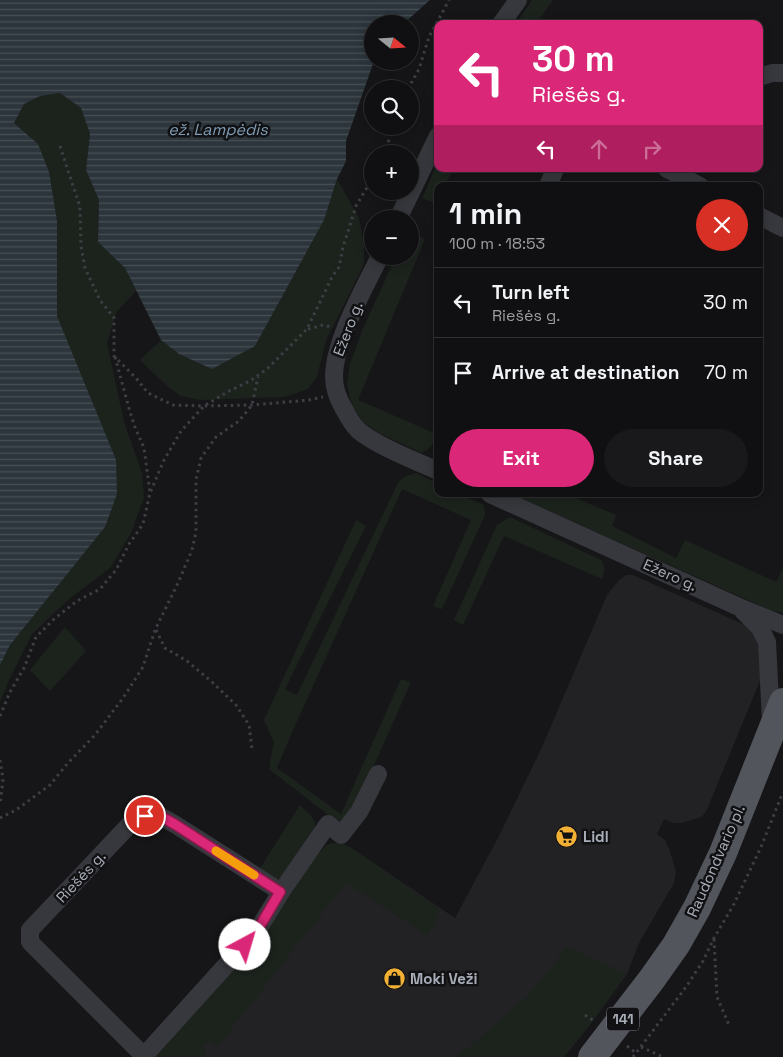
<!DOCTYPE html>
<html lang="en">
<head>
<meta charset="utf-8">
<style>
  body { margin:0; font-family:"Space Grotesk",sans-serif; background:#19191b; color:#f1f3f6; height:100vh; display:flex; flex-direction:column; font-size:19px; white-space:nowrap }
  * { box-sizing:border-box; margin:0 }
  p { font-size:16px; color:#9c9d9f }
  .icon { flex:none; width:28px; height:28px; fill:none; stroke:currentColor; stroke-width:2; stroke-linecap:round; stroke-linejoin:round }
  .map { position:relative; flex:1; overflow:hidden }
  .panel { position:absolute; left:434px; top:182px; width:329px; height:315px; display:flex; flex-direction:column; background:#101012; border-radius:10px; box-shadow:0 2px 12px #0003,0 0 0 1px #303032 }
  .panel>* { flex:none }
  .hud { position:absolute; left:434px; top:20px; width:329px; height:152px; border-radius:10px; box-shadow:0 2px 12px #0003,0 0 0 1px #303032; background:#db2777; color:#fff; overflow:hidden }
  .needle { width:32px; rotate:108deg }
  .fabs { position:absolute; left:364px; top:15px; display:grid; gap:10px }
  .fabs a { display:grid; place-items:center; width:55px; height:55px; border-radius:50%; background:#101012; box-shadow:0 2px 12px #0003,0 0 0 1px #303032; font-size:25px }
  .pin { position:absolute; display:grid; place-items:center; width:42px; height:42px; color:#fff; margin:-21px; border:2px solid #fff; border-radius:50%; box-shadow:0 1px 5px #0007 }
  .me { position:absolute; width:55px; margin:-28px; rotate:39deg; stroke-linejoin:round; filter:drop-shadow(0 0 4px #0008) }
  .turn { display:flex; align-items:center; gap:18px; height:105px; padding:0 15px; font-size:22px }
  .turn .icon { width:65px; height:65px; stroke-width:2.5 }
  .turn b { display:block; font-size:35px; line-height:42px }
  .lanes { display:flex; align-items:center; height:48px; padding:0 15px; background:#0003; justify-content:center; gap:25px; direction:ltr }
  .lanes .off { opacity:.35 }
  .round { display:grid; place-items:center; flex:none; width:52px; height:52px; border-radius:26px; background:#19191b }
  .overview { display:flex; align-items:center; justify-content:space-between; height:85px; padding:0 15px }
  h1 { font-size:30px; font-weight:600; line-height:38px }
  .cta { display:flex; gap:10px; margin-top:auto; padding:10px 15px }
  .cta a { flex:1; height:58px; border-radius:30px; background:#db2777; color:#fff; font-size:20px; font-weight:600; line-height:58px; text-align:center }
  .cta a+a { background:#19191b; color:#f1f3f6 }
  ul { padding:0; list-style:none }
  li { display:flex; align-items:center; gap:15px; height:70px; padding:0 15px; border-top:1px solid #303032 }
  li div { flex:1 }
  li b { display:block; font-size:19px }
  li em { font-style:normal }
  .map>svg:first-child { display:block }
</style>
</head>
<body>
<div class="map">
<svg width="783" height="1057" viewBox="0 0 783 1057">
  <defs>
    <pattern id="water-rules" width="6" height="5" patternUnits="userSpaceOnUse" patternTransform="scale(1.25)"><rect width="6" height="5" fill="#2c353c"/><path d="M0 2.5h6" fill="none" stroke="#485056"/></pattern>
  </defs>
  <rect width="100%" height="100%" fill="#161618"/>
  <polygon fill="#222225" points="626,575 633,575 745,625 758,638 762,676 706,812 701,817 682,823 673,823 664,819 657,834 665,840 669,849 676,871 674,883 639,943 627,974 589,1026 564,1057 154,1057 261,939 315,857 327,845 333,843 350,847 455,918 498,838 542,747 607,595 619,580"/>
  <g fill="#1c231d">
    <polygon points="532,0 553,0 536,24 516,24"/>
    <polygon points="60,93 81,108 90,134 86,170 99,200 98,242 125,268 136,291 117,311 107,343 124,422 142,473 144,498 131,533 111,567 69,599 32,634 10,678 0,702 0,665 10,645 105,527 77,367 57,316 57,221 38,144 14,123 24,104 40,96"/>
    <polygon points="437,164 438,169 453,169 445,186 438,186 437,204 422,198"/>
    <polygon points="337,179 359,218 364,244 364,264 342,309 326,340 317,377 308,389 285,397 200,400 181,396 166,385 140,360 161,340 179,354 255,346 324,220"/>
    <path d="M410,233L425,239L358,400L432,432L437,422C437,437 436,445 422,453L381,434L364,423L352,406L347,384L350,364L362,331L396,256H410Z"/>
    <polygon points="416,473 437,483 438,494 459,494 484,505 485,515 442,609 433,606 471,520 402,489 290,737 277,768 341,814 401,679 411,682 355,808 346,820 339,823 270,770 270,762 274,742 264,720 356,520 366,526 285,689 297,695 398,483 406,476"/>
    <polygon points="512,494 567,494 616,515 612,526 676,558 685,540 776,582 783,567 783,613 770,610"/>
    <path d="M510,517L601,560C606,567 604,572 602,579L504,536L463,625L454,620L497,525Z"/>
    <polygon points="65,627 86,651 50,691 30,670"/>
    <polygon points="300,805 311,816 315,822 315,832 283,877 277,879 259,870"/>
    <polygon points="333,843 341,843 350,847 441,910 428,936 346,883 217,1047 211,1040 203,1047 207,1053 203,1057 154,1057 261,939 315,857 327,845"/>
    <polygon points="567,947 627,974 589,1026 564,1057 457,1057 529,995"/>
  </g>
  <polygon fill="url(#water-rules)" points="0,0 430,0 403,24 372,24 372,61 374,61 346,141 346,161 337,179 324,220 255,346 212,369 179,354 161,340 125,268 98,242 99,200 86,170 90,134 81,108 60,93 40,96 24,104 14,123 38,144 49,172 57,221 57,316 116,460 117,494 105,527 10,645 0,665"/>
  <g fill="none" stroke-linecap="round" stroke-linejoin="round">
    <g stroke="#3d3f44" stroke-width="3" stroke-dasharray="2.5 4" stroke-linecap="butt">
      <polyline points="408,89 419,69 429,37 449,0"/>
      <polyline points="60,146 80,207 81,246 85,268 100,300 114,318 114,356 136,378 148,393 173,405 204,406 252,405 309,400 323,397"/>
      <polyline points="383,154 389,140 392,126"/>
      <polyline points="308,329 323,325 331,327"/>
      <polyline points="115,357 130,412 135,427 144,448 150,493"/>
      <polyline points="156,630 165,648 187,661 212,682 236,705 249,725 252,749"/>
      <polyline points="0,716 10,692 24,668 36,637 54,619 77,601 100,589 116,570 129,544 143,524 150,493 164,460 181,431 204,406 229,391 250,381 267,369 307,329 332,277 339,267 343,247 356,206 372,179"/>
      <polyline points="0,760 3,779 0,805"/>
      <polyline points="0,818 16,810 50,785 67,764 95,735 123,698 143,667 155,630 178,583 192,550 196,532 196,480 201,458 216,437 239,421 252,405 258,377"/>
      <polyline points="714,939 717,997 730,1027"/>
      <polyline points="585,1015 594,1021"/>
      <polyline points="627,1046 636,1053"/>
      <polyline points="641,1047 663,1057"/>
      <polyline points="633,1057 686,987 703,961 714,938 734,904 761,847 783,792"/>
    </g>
    <g stroke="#37383d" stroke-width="18">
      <polyline points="501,24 518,0"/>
      <polyline points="759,77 772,73 783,73"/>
      <polyline points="667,169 700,186"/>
      <polyline points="548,186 555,169"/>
      <polyline points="759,216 783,228"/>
      <polyline points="398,219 438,136"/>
      <path d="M380,256C364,289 334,341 334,377C334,389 338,399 344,409C348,417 353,425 359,431C379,447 414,460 438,471"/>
      <polyline points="490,494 739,607 783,625"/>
      <polyline points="743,611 760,628 767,642 771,721"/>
      <polyline points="144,1056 30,942 30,930 133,821 145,816 162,817 176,825 281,892"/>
      <polyline points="143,1057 257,931 281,892 328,824 341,835 359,812 378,774"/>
    </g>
    <polyline stroke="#53555c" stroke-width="28" points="592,1057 652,979 676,945 697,908 723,853 783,702"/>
  </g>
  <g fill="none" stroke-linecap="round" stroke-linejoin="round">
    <defs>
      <polyline id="route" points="145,816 162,817 176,825 280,892 257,931 245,945"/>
    </defs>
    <use href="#route" stroke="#8e194d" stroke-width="12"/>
    <use href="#route" stroke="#db2777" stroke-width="9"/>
    <polyline stroke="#f59e0b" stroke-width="9" points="216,851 254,875"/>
  </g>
  <defs>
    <symbol id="supermarket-disc" viewBox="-11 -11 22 22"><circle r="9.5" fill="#f2b134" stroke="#111113"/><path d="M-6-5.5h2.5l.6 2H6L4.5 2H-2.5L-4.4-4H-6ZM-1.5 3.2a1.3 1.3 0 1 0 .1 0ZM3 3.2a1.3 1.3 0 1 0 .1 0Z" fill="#111"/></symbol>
    <symbol id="shop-disc" viewBox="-11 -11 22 22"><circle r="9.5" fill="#f2b134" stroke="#111113"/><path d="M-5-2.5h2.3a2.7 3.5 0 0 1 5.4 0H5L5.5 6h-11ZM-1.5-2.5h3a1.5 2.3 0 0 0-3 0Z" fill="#111"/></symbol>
  </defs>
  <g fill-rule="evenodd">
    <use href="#supermarket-disc" x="554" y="824" width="25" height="25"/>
    <use href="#shop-disc" x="382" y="966" width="25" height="25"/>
  </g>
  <g text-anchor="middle" stroke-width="5" stroke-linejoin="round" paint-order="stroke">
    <rect fill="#111113" stroke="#7b7e86" stroke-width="1" x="607" y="1007.5" width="32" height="23" rx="4"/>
    <g font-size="14" font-weight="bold" fill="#a8adb8">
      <text x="623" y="1024">141</text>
    </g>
    <g font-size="15" fill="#a8adb8" stroke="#111113">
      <text transform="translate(348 329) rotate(-69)" y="5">Ežero g.</text>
      <text transform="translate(670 575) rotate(24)" y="5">Ežero g.</text>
      <text transform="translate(716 861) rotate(-66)" y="5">Raudondvario pl.</text>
      <text transform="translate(81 877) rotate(-47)" y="5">Riešės g.</text>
    </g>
    <g font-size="15" font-weight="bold" fill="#a8adb8" stroke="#111113" text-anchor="start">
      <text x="583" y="842">Lidl</text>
      <text x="410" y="984">Moki Veži</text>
    </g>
    <g font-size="16" font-style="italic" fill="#7f9bb3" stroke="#111113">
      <text x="218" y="135">ež. Lampėdis</text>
    </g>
  </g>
</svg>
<div class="fabs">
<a><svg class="needle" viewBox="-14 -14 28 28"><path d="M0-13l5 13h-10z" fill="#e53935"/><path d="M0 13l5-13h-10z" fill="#9c9d9f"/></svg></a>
<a><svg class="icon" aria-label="search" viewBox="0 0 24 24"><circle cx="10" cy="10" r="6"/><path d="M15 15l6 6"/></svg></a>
<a>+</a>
<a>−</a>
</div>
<div class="pin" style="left:145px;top:816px;background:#d93025"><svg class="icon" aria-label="arrive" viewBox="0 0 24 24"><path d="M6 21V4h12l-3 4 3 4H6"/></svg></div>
<svg class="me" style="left:245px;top:945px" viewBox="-20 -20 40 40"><circle r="19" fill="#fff"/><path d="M0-13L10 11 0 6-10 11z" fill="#db2777"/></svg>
<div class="hud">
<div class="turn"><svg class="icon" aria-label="left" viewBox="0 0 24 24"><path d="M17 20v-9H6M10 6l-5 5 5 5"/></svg><div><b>30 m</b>Riešės g.</div></div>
<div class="lanes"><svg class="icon" aria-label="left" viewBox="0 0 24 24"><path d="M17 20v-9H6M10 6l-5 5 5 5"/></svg><svg class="icon off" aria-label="ahead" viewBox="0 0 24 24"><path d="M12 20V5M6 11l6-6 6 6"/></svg><svg class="icon off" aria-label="right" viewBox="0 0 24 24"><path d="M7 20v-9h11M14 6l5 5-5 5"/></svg></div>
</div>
<section class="panel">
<div class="overview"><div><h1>1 min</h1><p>100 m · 18:53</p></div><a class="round" style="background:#d93025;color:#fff"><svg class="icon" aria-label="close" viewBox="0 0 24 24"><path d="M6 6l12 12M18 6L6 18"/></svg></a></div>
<ul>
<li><svg class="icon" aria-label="left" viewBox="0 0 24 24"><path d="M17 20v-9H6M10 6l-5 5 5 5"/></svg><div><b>Turn left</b><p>Riešės g.</p></div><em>30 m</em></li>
<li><svg class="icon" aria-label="arrive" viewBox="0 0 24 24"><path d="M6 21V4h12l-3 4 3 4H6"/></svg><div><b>Arrive at destination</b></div><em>70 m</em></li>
</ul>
<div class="cta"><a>Exit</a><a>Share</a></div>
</section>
</div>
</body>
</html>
